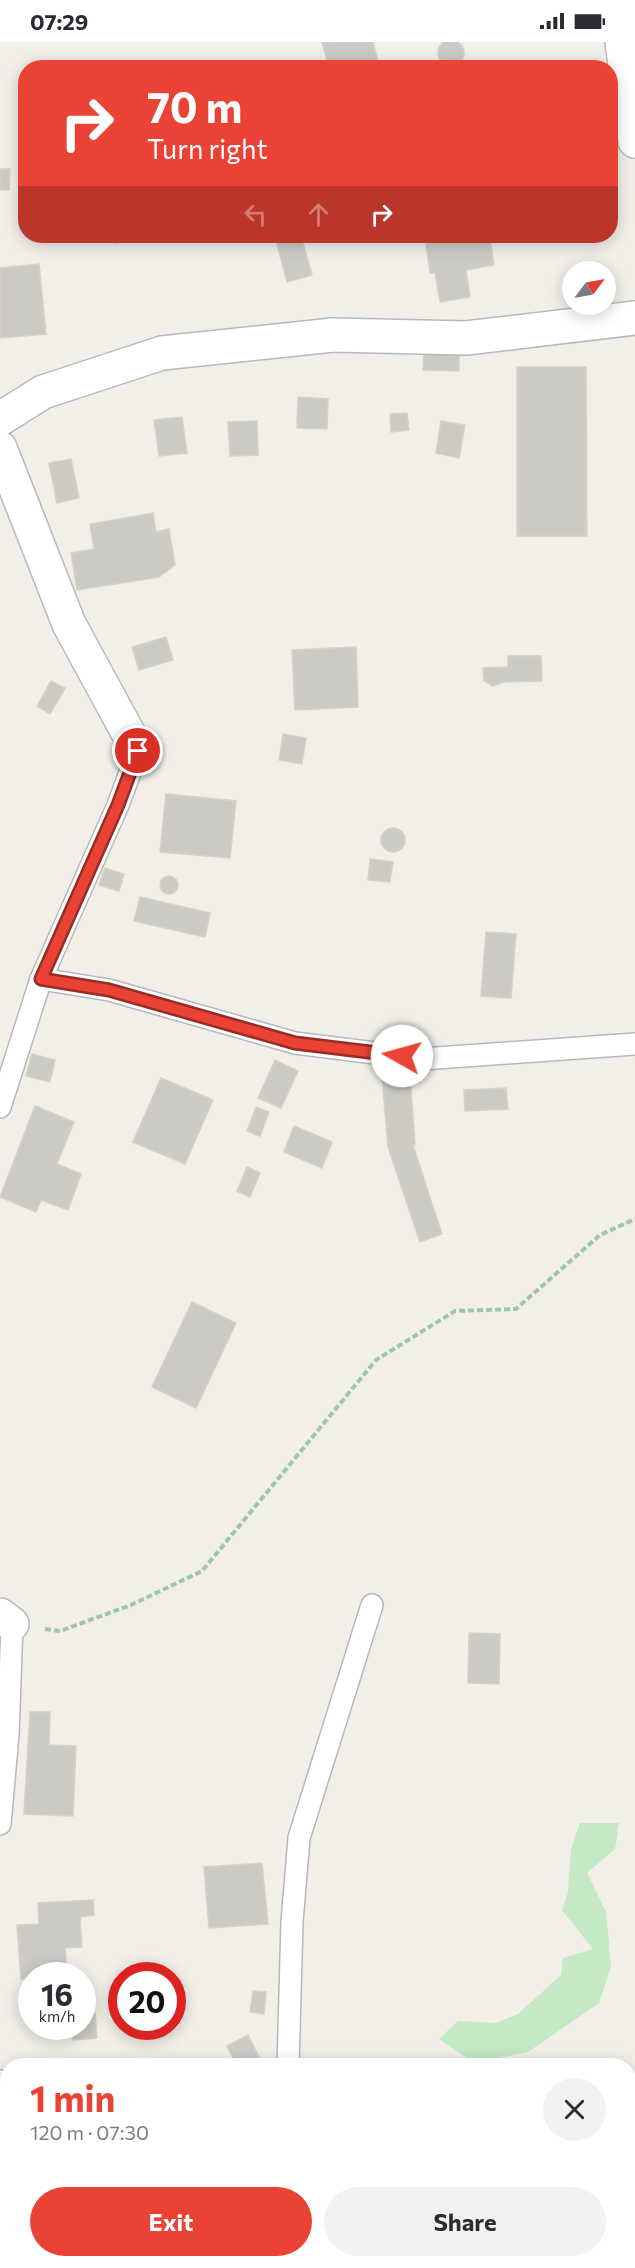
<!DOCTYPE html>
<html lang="en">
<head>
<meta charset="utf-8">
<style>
  body { margin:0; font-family:Commissioner,sans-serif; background:#f2f2f3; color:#2b2b33; height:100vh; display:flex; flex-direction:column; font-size:22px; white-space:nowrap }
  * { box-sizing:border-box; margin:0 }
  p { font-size:20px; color:#7c7c81 }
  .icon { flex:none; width:33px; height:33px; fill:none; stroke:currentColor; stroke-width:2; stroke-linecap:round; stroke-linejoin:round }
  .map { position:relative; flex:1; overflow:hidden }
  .details { position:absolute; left:0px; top:2016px; width:636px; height:210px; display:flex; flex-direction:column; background:#fff; border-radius:24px 24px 0 0; box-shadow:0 3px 15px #0003 }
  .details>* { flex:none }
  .top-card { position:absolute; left:18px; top:18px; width:600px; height:183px; border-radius:24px; box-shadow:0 3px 15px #0003; background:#ea4335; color:#fff; overflow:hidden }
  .needle { width:39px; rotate:58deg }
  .tools { position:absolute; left:562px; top:219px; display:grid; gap:12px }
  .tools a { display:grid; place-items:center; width:54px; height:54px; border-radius:50%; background:#fff; box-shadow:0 3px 15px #0003; font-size:30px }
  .speed { position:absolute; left:18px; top:1920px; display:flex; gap:12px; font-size:30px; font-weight:700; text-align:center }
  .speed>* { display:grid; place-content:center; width:78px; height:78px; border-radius:50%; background:#fff; box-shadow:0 3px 15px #0003; line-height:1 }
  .speed small { font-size:15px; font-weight:400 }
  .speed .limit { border:9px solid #d22; background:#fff; color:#111 }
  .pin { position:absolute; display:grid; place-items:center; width:51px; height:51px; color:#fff; margin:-26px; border:3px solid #fff; border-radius:50%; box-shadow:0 2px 6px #0007 }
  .me { position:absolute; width:66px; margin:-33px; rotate:277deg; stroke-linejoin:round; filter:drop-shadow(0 0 4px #0008) }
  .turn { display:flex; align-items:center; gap:21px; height:126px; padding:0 30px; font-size:27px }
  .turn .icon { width:78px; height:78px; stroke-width:2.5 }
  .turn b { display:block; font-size:42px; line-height:51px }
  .lanes { display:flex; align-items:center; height:57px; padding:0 30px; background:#0003; justify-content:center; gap:30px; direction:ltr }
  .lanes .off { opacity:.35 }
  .round { display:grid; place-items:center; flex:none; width:63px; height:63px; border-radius:32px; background:#f2f2f3 }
  .headline { display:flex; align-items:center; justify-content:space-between; height:102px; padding:0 30px }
  h1 { font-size:36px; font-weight:700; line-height:45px; color:#ea4335 }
  .cta { display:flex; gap:12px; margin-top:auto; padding:12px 30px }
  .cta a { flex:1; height:69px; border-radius:36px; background:#ea4335; color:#fff; font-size:24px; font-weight:700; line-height:69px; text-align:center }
  .cta a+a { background:#f2f2f3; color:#2b2b33 }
  .status { display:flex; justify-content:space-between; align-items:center; height:42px; padding:0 30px; background:#fff; direction:ltr }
  .status svg { height:16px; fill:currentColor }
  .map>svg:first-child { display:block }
</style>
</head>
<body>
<div class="status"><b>07:29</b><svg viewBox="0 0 49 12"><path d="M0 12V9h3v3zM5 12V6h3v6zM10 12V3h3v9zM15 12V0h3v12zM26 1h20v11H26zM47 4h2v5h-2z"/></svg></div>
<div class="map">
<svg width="635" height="2226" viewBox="0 0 635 2226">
  <rect width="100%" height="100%" fill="#f1efe8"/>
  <polygon fill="#c5e8c5" points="580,1781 619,1781 615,1807 587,1831 606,1870 611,1924 599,1961 528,2010 474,2021 439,1997 458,1979 495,1981 518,1972 561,1933 563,1916 593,1907 562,1868 568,1850 571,1807"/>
  <g fill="#cccac5" stroke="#d6d1c6" stroke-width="1.5">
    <circle cx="451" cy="11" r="13"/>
    <polygon points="322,0 373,0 379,24 329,26"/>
    <polygon points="0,127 10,127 9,148 0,148"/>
    <polygon points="114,194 161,194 115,201"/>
    <polygon points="301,194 312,233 287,240 275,195"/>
    <polygon points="434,194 469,194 470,200 490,197 494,223 466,228 470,255 440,260 435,231 430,231 425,195"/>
    <polygon points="39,222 46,292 0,296 0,226"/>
    <polygon points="424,310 459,310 459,329 423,328"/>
    <polygon points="517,325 586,325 587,494 517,494"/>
    <polygon points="298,355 328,357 327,387 297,386"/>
    <polygon points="407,371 409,388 391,390 390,372"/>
    <polygon points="182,375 187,411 159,414 154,378"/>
    <polygon points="257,379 258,413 230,414 228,380"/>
    <polygon points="441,379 465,383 459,416 436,411"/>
    <polygon points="71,417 79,456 57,461 49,421"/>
    <polygon points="153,471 156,490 169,487 175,523 159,535 77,548 71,511 94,507 90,482"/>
    <polygon points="166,595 173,618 139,628 132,605"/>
    <polygon points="356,605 358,665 295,668 292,608"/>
    <polygon points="508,614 541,614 542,639 504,640 493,644 484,639 483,626 508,625"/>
    <polygon points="51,639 65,646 50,672 37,664"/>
    <polygon points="283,692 306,696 302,722 279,718"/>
    <polygon points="166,752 236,759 230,816 160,810"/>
    <circle cx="393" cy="798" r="12"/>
    <polygon points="370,817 393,820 390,840 368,838"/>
    <polygon points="105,826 124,832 119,849 99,843"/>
    <circle cx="169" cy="843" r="9"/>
    <polygon points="140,855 210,871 205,895 134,879"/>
    <polygon points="486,890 516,892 511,956 481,954"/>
    <polygon points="32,1012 55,1018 50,1040 26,1034"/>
    <polygon points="275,1018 298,1029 281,1066 258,1056"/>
    <polygon points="410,1033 415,1103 413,1103 442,1192 420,1200 388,1105 382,1035"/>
    <polygon points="161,1036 213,1058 185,1122 133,1100"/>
    <polygon points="506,1046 508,1067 465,1069 464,1048"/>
    <polygon points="35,1064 74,1080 57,1122 81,1132 68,1168 41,1158 36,1170 0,1155"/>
    <polygon points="256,1065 269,1070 260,1094 247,1089"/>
    <polygon points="294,1084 332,1100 322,1126 284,1110"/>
    <polygon points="247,1125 260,1131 250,1155 237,1149"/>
    <polygon points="192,1260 236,1281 196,1366 152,1345"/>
    <polygon points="469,1591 500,1592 499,1642 468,1641"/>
    <polygon points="30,1670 50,1670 49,1703 76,1704 73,1774 24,1772"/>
    <polygon points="262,1821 268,1882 209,1886 204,1825"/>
    <polygon points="93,1858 94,1873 80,1875 82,1905 65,1906 67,1934 32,1934 32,1937 21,1937 17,1883 39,1882 38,1861"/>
    <polygon points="253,1949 266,1950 264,1972 250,1970"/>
    <polygon points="95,1971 97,1996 73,1998 72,1984 82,1984 82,1972"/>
    <polygon points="248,1993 260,2017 246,2024 237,2024 227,2004"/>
    <polygon points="142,2218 200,2218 201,2226 143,2226"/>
    <polygon points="308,2218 387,2218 387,2221 356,2226 309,2226"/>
  </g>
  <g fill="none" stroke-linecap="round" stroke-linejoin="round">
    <defs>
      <g id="service">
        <polyline points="41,937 109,948 295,1001 423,1017 635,1002"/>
        <polyline points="0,1065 41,937 118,763 138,709"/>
        <polyline points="0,1782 8,1693 12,1582"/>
        <polyline points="288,2024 292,1880 299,1796 372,1563"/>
        <polyline points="0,2039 8,2064"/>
        <polyline points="0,2096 8,2098"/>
        <polyline points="59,2218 62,2226"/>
        <polyline points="284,2218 284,2226"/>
      </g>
      <g id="minor">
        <polyline points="0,377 43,350 162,311 333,293 466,296 635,276"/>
        <polyline points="0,406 69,582 138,709"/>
        <polyline points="0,1573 12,1582"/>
      </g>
      <polyline id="secondary" points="622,0 635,99"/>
    </defs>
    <use href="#service" stroke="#b5b8bc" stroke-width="24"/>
    <use href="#minor" stroke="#b5b8bc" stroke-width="36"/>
    <use href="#secondary" stroke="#b6babf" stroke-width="36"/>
    <polyline stroke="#9cc7a9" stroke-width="4" stroke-dasharray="6 3" stroke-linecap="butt" points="45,1587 60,1589 131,1563 202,1529 376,1318 455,1269 516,1267 600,1193 635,1177"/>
    <use href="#service" stroke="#fff" stroke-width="21"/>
    <use href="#minor" stroke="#fff" stroke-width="33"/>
    <use href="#secondary" stroke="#fff" stroke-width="33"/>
  </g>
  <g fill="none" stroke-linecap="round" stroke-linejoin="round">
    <defs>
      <polyline id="route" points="138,709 118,763 41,937 109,948 295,1001 402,1014"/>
    </defs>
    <use href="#route" stroke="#982c22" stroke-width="15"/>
    <use href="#route" stroke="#ea4335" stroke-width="10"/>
  </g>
</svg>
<div class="tools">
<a><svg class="needle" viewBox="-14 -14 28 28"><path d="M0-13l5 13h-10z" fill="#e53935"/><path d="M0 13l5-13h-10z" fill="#7c7c81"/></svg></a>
</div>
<div class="speed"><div>16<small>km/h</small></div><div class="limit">20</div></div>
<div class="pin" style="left:138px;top:709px;background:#d93025"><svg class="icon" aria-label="arrive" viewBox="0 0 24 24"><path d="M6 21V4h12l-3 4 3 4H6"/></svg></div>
<svg class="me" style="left:402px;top:1014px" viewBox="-20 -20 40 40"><circle r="19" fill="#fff"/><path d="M0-13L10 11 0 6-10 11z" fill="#ea4335"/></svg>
<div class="top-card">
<div class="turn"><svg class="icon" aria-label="right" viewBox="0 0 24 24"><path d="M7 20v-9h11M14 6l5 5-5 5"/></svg><div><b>70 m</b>Turn right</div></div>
<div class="lanes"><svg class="icon off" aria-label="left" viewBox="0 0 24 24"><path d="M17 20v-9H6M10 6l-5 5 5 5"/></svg><svg class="icon off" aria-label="ahead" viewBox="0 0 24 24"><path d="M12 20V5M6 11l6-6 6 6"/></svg><svg class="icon" aria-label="right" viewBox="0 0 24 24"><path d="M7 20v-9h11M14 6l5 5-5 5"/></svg></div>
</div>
<section class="details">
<div class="headline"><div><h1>1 min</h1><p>120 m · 07:30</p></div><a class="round"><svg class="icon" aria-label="close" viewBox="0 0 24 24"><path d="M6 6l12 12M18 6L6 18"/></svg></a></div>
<div class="cta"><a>Exit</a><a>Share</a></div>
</section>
</div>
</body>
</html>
